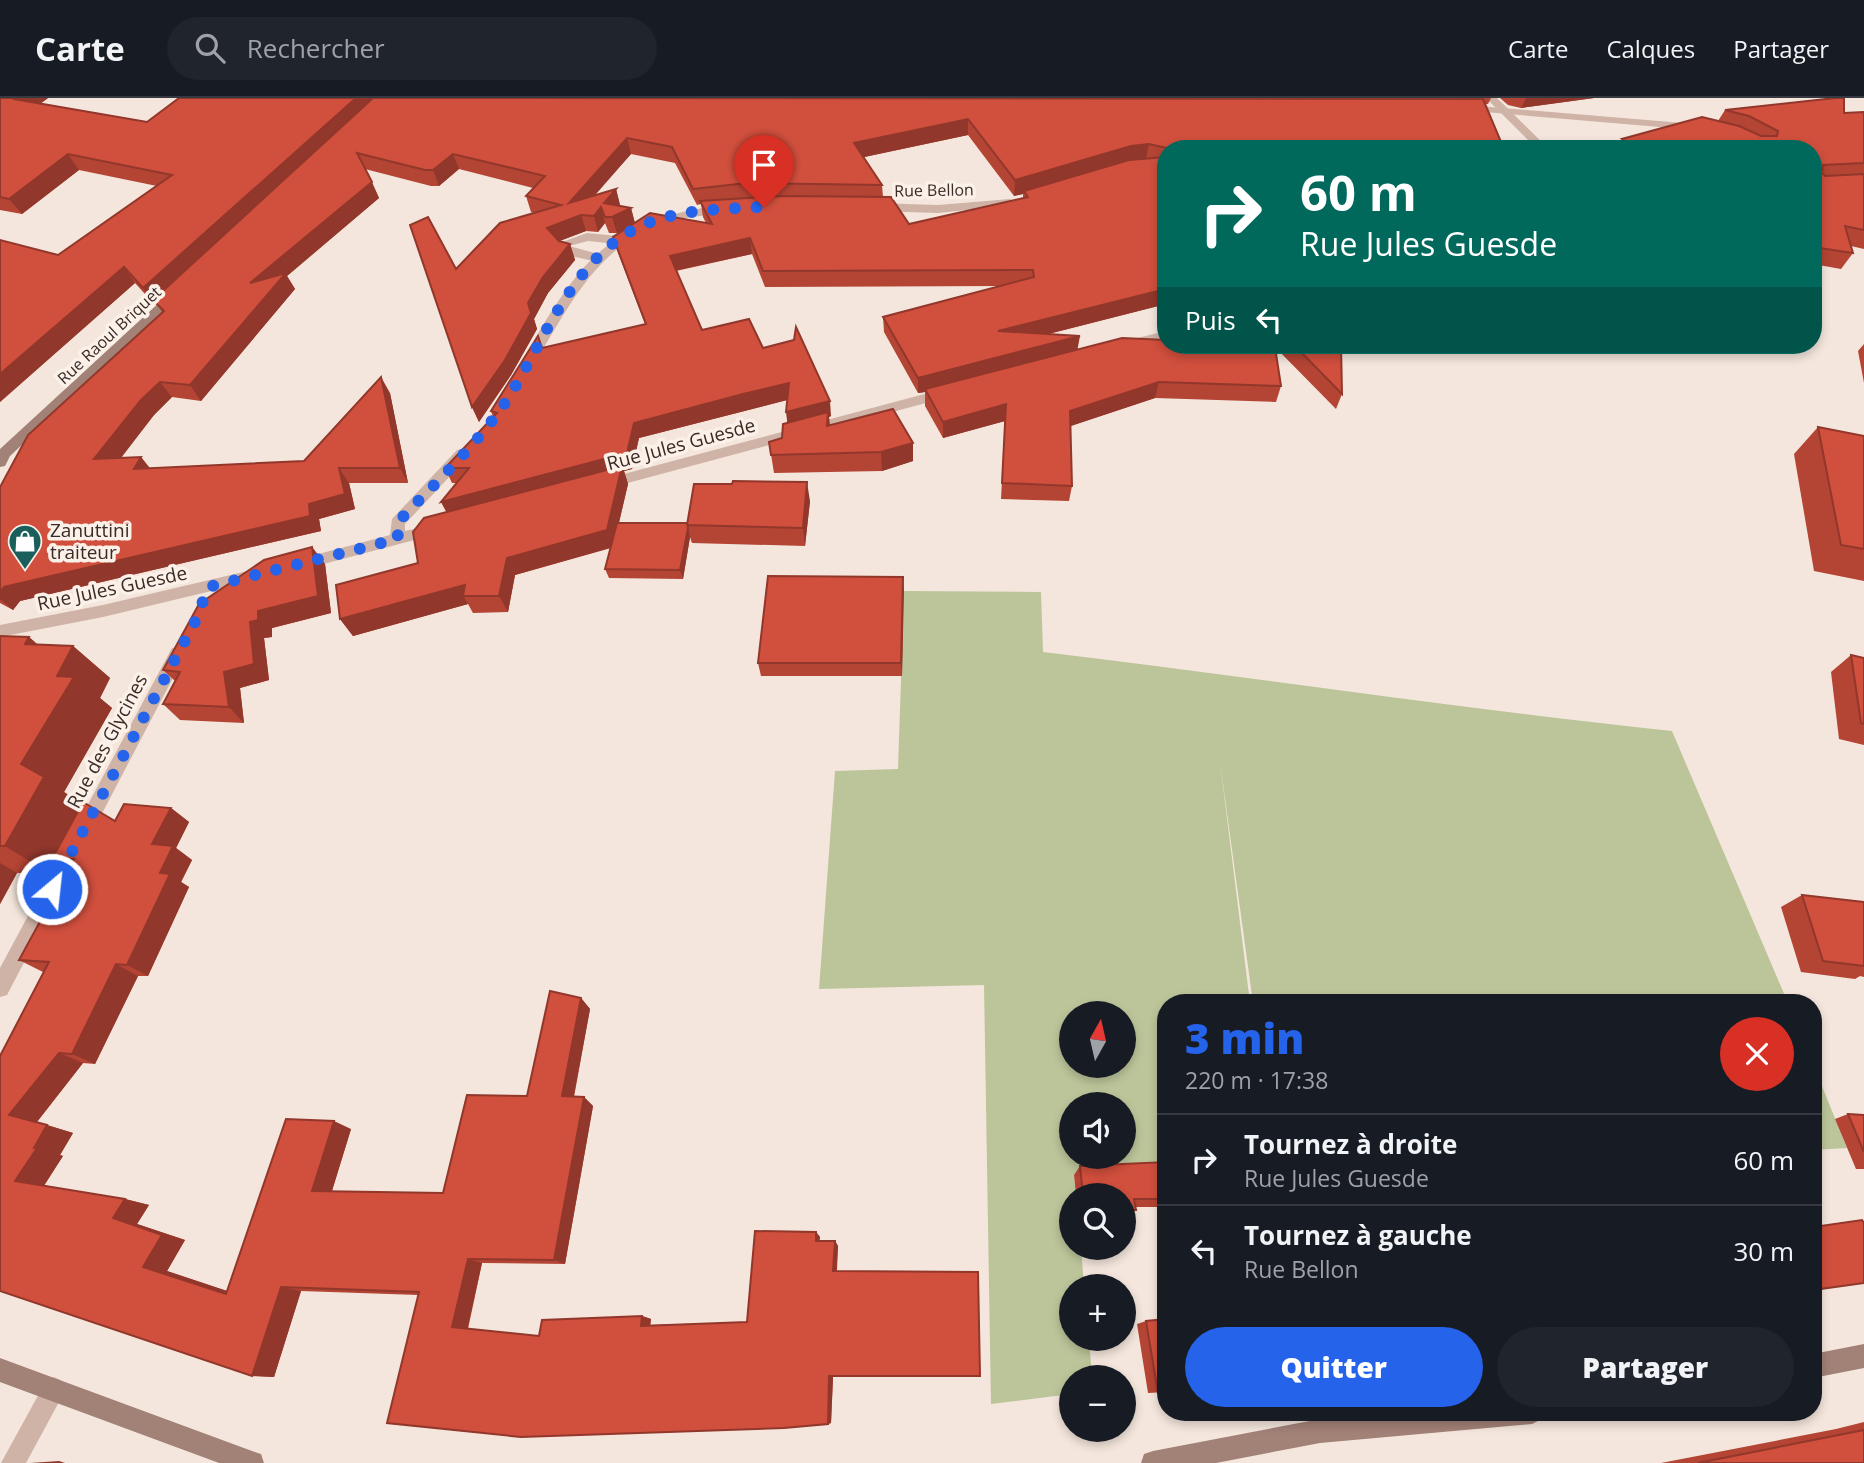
<!DOCTYPE html>
<html lang="fr">
<head>
<meta charset="utf-8">
<style>
  body { margin:0; font-family:"Open Sans",sans-serif; background:#20242c; color:#f1f3f6; height:100vh; display:flex; flex-direction:column; font-size:26px; white-space:nowrap }
  * { box-sizing:border-box; margin:0 }
  p { font-size:23px; color:#9ea1a6 }
  .icon { flex:none; width:38px; height:38px; fill:none; stroke:currentColor; stroke-width:2; stroke-linecap:round; stroke-linejoin:round }
  .map { position:relative; flex:1; overflow:hidden }
  .details { position:absolute; left:1157px; top:896px; width:665px; height:427px; display:flex; flex-direction:column; background:#171b24; border-radius:28px; box-shadow:0 4px 10px #0003 }
  .details>* { flex:none }
  .hud { position:absolute; left:1157px; top:42px; width:665px; height:214px; border-radius:28px; box-shadow:0 4px 10px #0003; background:#00695c; color:#fff; overflow:hidden }
  .needle { width:46px; rotate:8deg }
  .controls { position:absolute; left:1059px; top:903px; display:grid; gap:14px }
  .controls a { display:grid; place-items:center; width:77px; height:77px; border-radius:50%; background:#171b24; box-shadow:0 4px 10px #0003; font-size:35px }
  .pin { position:absolute; display:grid; place-items:center; width:60px; height:60px; color:#fff; margin:-72px -30px; border-radius:50% 50% 50% 0; rotate:-45deg; box-shadow:0 0 7px #0007 }
  .pin .icon { rotate:45deg }
  .me { position:absolute; width:77px; margin:-38px; rotate:28deg; stroke-linejoin:round; filter:drop-shadow(0 0 5px #0008) }
  .turn { display:flex; align-items:center; gap:24px; height:147px; padding:0 28px; font-size:32px }
  .turn .icon { width:91px; height:91px; stroke-width:2.5 }
  .turn b { display:block; font-size:49px; line-height:60px }
  .then { display:flex; align-items:center; height:66px; padding:0 28px; background:#0003; gap:14px; font-size:26px }
  .round { display:grid; place-items:center; flex:none; width:74px; height:74px; border-radius:37px; background:#20242c }
  .headline { display:flex; align-items:center; justify-content:space-between; height:119px; padding:0 28px }
  h1 { font-size:42px; font-weight:800; line-height:52px; color:#2563eb }
  .button { display:flex; gap:14px; margin-top:auto; padding:14px 28px }
  .button a { flex:1; height:80px; border-radius:42px; background:#2563eb; color:#fff; font-size:28px; font-weight:800; line-height:80px; text-align:center }
  .button a+a { background:#20242c; color:#f1f3f6 }
  ul { padding:0; list-style:none }
  li { display:flex; align-items:center; gap:21px; height:91px; padding:0 28px; border-top:2px solid #363941 }
  li div { flex:1 }
  li b { display:block; font-size:26px }
  li em { font-style:normal }
  header { display:flex; align-items:center; gap:42px; box-sizing:border-box; height:98px; padding:0 35px; background:#171b24; border-bottom:2px solid #363941 }
  header strong { font-size:33px }
  nav { display:flex; gap:38px; margin-inline-start:auto; font-size:24px }
  .search { width:490px; height:63px; background:#20242c; display:flex; align-items:center; gap:18px; box-sizing:border-box; padding:0 24px; border-radius:38px; color:#9ea1a6; font-size:26px }
  .map>svg:first-child { display:block }
</style>
</head>
<body>
<header>
<strong>Carte</strong>
<div class="search"><svg class="icon" aria-label="search" viewBox="0 0 24 24"><circle cx="10" cy="10" r="6"/><path d="M15 15l6 6"/></svg>Rechercher</div>
<nav><a>Carte</a><a>Calques</a><a>Partager</a></nav>
</header>
<div class="map">
<svg width="1864" height="1365" viewBox="0 0 1864 1365">
  <rect width="100%" height="100%" fill="#f4e6dc"/>
  <g fill="#bcc59a" fill-rule="evenodd">
    <path d="M904,493L1041,494L1043,554C1253,579 1461,611 1672,633L1788,905H1253L1220,664L1250,905H1166L1165,1073L1074,1077L1076,1097H1071V1150H1081L1084,1188H1071V1241H1089L1092,1279H1071V1296L991,1306L984,887L819,891L835,673L898,671ZM1071,915H1124V968H1071ZM1071,1006H1124V1059H1071Z"/>
    <polygon points="1813,966 1847,1050 1813,1052"/>
  </g>
  <g fill="none" stroke-linecap="round" stroke-linejoin="round">
    <g fill="#ceb3a6" fill-rule="evenodd">
      <polygon points="1465,7 1695,26 1700,29 1695,32 1461,12 1460,10"/>
      <polygon points="587,135 617,138 623,142 617,146 588,143 569,148 602,157 602,163 598,164 566,157 554,147"/>
    </g>
    <g fill="#ceb3a6" fill-rule="evenodd">
      <polygon points="1486,0 1497,0 1549,51 1537,51"/>
      <polygon points="1010,101 1016,105 1014,107 938,115 874,113 868,109 874,105 938,107"/>
      <path d="M724,107L730,111L728,113C705,119 681,118 659,127C595,151 567,212 534,266H524L522,263C578,166 606,121 724,107Z"/>
      <polygon points="1166,233 1166,241 1126,251 1119,247 1121,244"/>
      <polygon points="947,290 952,292 952,298 605,391 598,386 605,381"/>
      <polygon points="462,351 469,356 467,360 405,426 405,433 436,426 443,431 441,435 297,473 292,471 289,467 292,463 390,437 392,421 457,352"/>
      <polygon points="256,471 264,477 261,481 103,519 0,539 0,527 103,507"/>
      <polygon points="178,549 186,555 7,897 0,899 0,870 172,550"/>
      <polygon points="54,1279 62,1283 66,1291 26,1365 1,1365 46,1283"/>
    </g>
    <g fill="#a28177" fill-rule="evenodd">
      <polygon points="178,190 184,194 182,197 10,358 5,368 0,369 0,351 174,191"/>
      <polygon points="1864,1246 1864,1270 1813,1280 1813,1256"/>
      <polygon points="0,1260 252,1353 261,1356 264,1365 219,1365 0,1284"/>
      <polygon points="1395,1314 1544,1314 1540,1322 1532,1326 1320,1345 1216,1365 1141,1365 1144,1356 1153,1353 1320,1321"/>
    </g>
  </g>
  <g fill="#b44434" fill-rule="evenodd">
    <path d="M0,0H48L40,6L147,24L179,0H1491L1488,6H1485L1504,51H1166V206L1048,236L1078,251L1281,288L1276,304L1155,300L1070,328L1072,388L1069,403L1001,401L1005,323L943,340L925,308V294L918,295L884,234L883,219L1000,188L765,189L752,156L676,173L702,232L763,250L831,318L829,319L830,328L913,363L882,373L774,375L769,344L782,340L787,325V302L639,340L632,371L624,373L628,386L619,425H687L810,403L805,448L692,445L690,439L683,481L609,480L605,471L611,450L515,477L508,514L473,515L468,506L353,538L340,521L418,465L447,414L441,404L456,385H452L445,370L493,319L491,313L538,238L543,250L645,226L618,155L613,139L627,130L617,135H609L605,125L598,134L586,133L559,143L570,146L575,162L548,195L534,221L537,231L511,277L479,324L472,309L456,171L534,115L531,114L526,98L533,90L459,71L439,88H431L365,71L379,100L287,178L295,191L201,303L172,299L154,317L120,360L141,359L150,371L304,363L390,295L408,385H349L355,411L319,421L321,433L20,503L13,512L0,505V389L162,214L156,205L154,206L135,185L0,304V142L58,157L157,88L79,72L22,116L0,112ZM968,37L1014,98L1023,96V100L909,126L883,99L882,87L864,59ZM631,56L675,65L697,107L701,106L703,119L706,125H635L631,110L619,108L620,107L616,91L594,97Z"/>
    <polygon points="1500,0 1594,0 1521,10 1508,7"/>
    <polygon points="1725,12 1844,15 1864,14 1864,151 1851,148 1853,155 1841,171 1813,166 1813,51 1611,51 1614,46 1620,44 1622,41 1718,23"/>
    <polygon points="1864,246 1864,285 1858,253"/>
    <polygon points="1273,247 1341,247 1342,296 1336,311"/>
    <polygon points="1818,329 1864,338 1864,483 1814,473 1794,356"/>
    <polygon points="312,449 325,466 331,515 272,530 272,539 264,540 269,582 240,590 244,625 180,622 163,606 175,583 163,572"/>
    <polygon points="903,479 902,578 761,578 758,565"/>
    <polygon points="0,538 29,539 37,546 73,548 110,580 100,600 112,610 64,694 82,706 115,723 171,710 189,724 176,750 192,762 181,784 189,789 148,878 138,878 95,966 83,965 37,1024 73,1035 60,1057 63,1058 44,1088 125,1101 149,1107 137,1126 185,1142 167,1173 227,1193 351,1031 332,1093 443,1095 527,998 581,900 590,911 574,999 584,999 593,1008 565,1166 482,1165 468,1231 539,1238 642,1218 651,1221 650,1227 747,1224 816,1134 820,1139 819,1143 835,1143 838,1148 837,1173 980,1278 979,1279 833,1279 831,1325 828,1326 521,1339 418,1197 301,1193 274,1279 252,1278 0,1193 43,874 19,862 68,771 55,763 49,775 17,775 0,806"/>
    <polygon points="1851,557 1864,560 1864,647 1839,641 1831,574"/>
    <polygon points="1802,797 1864,804 1864,879 1860,878 1855,881 1801,874 1781,809"/>
    <polygon points="1848,1016 1864,1017 1864,1071 1856,1071 1835,1021"/>
    <polygon points="1166,1064 1166,1109 1135,1109 1136,1112 1128,1119 1124,1120 1124,1097 1076,1097 1074,1077 1080,1068"/>
    <polygon points="1146,1223 1166,1294 1148,1295 1137,1226"/>
    <polygon points="1864,1324 1864,1365 1661,1365 1836,1331"/>
  </g>
  <g fill="#92372b">
    <polygon points="15,0 48,0 25,17 14,1"/>
    <polygon points="356,0 380,0 154,206 143,190"/>
    <polygon points="1526,0 1594,0 1521,10"/>
    <polygon points="968,21 968,37 855,61 854,45"/>
    <polygon points="627,40 631,56 576,119 581,117 586,133 552,146 547,130"/>
    <polygon points="1149,46 1146,61 1024,93 1023,96 1014,98 1015,82 1131,48"/>
    <polygon points="68,56 79,72 22,116 9,101"/>
    <polygon points="453,56 459,71 439,88 433,72"/>
    <polygon points="372,84 379,100 287,178 295,191 201,303 190,287 250,185"/>
    <polygon points="616,91 620,107 610,119 604,105"/>
    <polygon points="601,109 605,125 598,134 594,118"/>
    <polygon points="631,110 635,126 617,135 612,119"/>
    <polygon points="750,140 752,156 673,173 670,158"/>
    <polygon points="570,146 575,162 548,195 534,221 537,231 511,277 479,324 472,309 543,179"/>
    <polygon points="1166,153 1166,168 1158,155"/>
    <polygon points="124,169 135,185 0,304 0,276"/>
    <polygon points="1166,191 1166,206 997,249 998,233"/>
    <polygon points="1080,238 1077,254 925,291 925,294 918,295 918,280"/>
    <polygon points="381,279 390,295 408,385 400,370"/>
    <polygon points="160,284 172,299 154,317 108,377 94,361 141,302"/>
    <polygon points="1159,284 1155,300 1068,329 1070,313"/>
    <polygon points="789,285 791,301 639,340 632,371 624,373 628,386 613,449 515,477 508,514 499,498 449,419 441,404 634,325"/>
    <polygon points="830,303 831,318 829,319 830,333 827,328 788,330 786,314"/>
    <polygon points="1006,306 1005,323 943,340 943,324"/>
    <polygon points="913,345 913,363 882,373 881,354"/>
    <polygon points="141,359 153,374 134,371"/>
    <polygon points="339,370 349,385 355,411 319,421 321,433 20,503 13,512 0,501 0,494 4,489 309,406"/>
    <polygon points="807,384 810,403 805,448 803,430"/>
    <polygon points="688,430 690,439 683,481 680,472"/>
    <polygon points="312,449 325,466 331,515 272,530 272,539 264,540 269,582 240,590 244,625 229,609 224,574 250,524"/>
    <polygon points="903,479 904,493 902,578 901,565"/>
    <polygon points="465,487 463,498 468,506 353,538 340,521"/>
    <polygon points="29,539 62,568 73,548 110,580 100,600 112,610 64,694 85,708 52,761 55,763 49,775 5,748 21,666 57,578 25,546"/>
    <polygon points="171,710 189,724 176,750 192,762 181,784 189,789 148,878 127,867 160,775 152,746"/>
    <polygon points="0,765 17,775 0,806"/>
    <polygon points="116,866 138,878 95,966 72,956"/>
    <polygon points="581,900 590,911 572,1007 562,998"/>
    <polygon points="59,955 83,965 36,1025 9,1017"/>
    <polygon points="584,999 593,1008 565,1166 554,1162"/>
    <polygon points="334,1023 351,1031 330,1099 312,1093"/>
    <polygon points="47,1027 73,1035 60,1057 63,1058 42,1090 15,1083"/>
    <polygon points="125,1101 149,1107 137,1126 185,1142 167,1173 248,1200 226,1196 143,1169 113,1120"/>
    <polygon points="816,1134 820,1139 819,1148 816,1143"/>
    <polygon points="835,1143 838,1148 836,1177 833,1173"/>
    <polygon points="468,1161 482,1165 467,1232 452,1229"/>
    <polygon points="281,1189 301,1193 274,1279 252,1278"/>
    <polygon points="642,1218 651,1221 650,1230 641,1228"/>
    <polygon points="829,1278 833,1279 831,1325 828,1326"/>
    <polygon points="59,1363 65,1365 30,1365"/>
  </g>
  <g fill="#d14f3d" stroke="#92372b" stroke-width="2">
    <polygon points="0,0 15,0 14,1 147,24 179,0 356,0 143,190 124,169 0,276 0,142 58,157 172,77 68,56 9,101 0,99"/>
    <polygon points="373,0 1483,1 1504,51 1171,51 1149,46 1131,48 1015,82 968,21 854,45 882,87 747,85 693,91 672,49 627,40 569,105 616,91 604,105 631,110 612,119 605,119 601,109 594,118 581,117 547,130 559,143 570,146 543,179 528,205 531,215 505,262 472,309 410,127 428,119 456,171 500,125 561,107 526,98 545,78 453,56 433,72 425,72 357,55 372,84 250,185 286,175 190,287 160,284 141,302 94,361 141,359 134,371 304,363 381,279 400,370 339,370 345,396 309,406 310,418 4,489 0,494 0,389 28,337 164,213 153,202"/>
    <polygon points="1835,0 1844,0 1844,15 1864,14 1864,65 1823,67 1822,75 1825,78 1864,76 1864,132 1845,128 1853,155 1813,149 1813,51 1621,51 1614,46 1625,43 1622,41 1702,19 1739,28 1761,38 1777,38 1778,33 1749,18 1725,12"/>
    <polygon points="1166,59 1166,153 1158,155 1166,164 1166,191 998,233 1080,238 918,280 883,219 1034,179 1033,172 763,173 750,140 670,158 702,232 749,221 763,250 794,242 796,229 830,303 786,314 789,285 743,296 634,325 627,355 441,404 469,370 445,370 497,315 491,313 538,238 542,250 646,226 613,139 650,115 712,126 700,103 782,98 891,99 909,126 1028,99 1024,93 1129,62"/>
    <polygon points="1122,240 1166,242 1166,247 1240,247 1275,249 1281,288 1159,284 1070,313 1072,388 1002,385 1006,306 943,324 925,291"/>
    <polygon points="1294,247 1341,247 1342,296"/>
    <polygon points="893,311 913,345 881,354 771,357 769,344 782,340 783,326 828,314 827,328"/>
    <polygon points="1818,329 1864,338 1864,451 1841,447"/>
    <polygon points="622,368 607,432 507,460 499,498 463,498 465,487 340,521 336,487 418,465 413,434 424,420"/>
    <polygon points="733,383 807,384 803,430 687,427 694,386 732,386"/>
    <polygon points="617,425 687,425 688,430 680,472 605,471"/>
    <polygon points="312,449 318,498 258,513 258,522 250,524 254,566 224,574 229,609 163,606 180,574 163,572 199,506 264,462"/>
    <polygon points="768,478 903,479 901,565 758,565"/>
    <polygon points="0,538 29,539 25,546 73,548 57,578 74,579 21,666 44,679 5,748 0,748"/>
    <polygon points="1851,557 1864,560 1864,626 1861,625"/>
    <polygon points="83,704 115,723 124,706 171,710 152,746 173,748 160,775 170,776 127,867 116,866 72,956 59,955 9,1017 47,1027 34,1050 37,1050 15,1083 125,1101 113,1120 162,1137 143,1169 226,1196 286,1021 334,1023 312,1093 443,1095 467,997 527,998 550,893 581,900 562,998 584,999 554,1162 468,1161 452,1229 539,1238 542,1222 642,1218 641,1228 747,1224 755,1133 816,1134 816,1143 835,1143 833,1173 978,1174 980,1278 829,1278 828,1326 784,1330 521,1339 387,1325 419,1194 281,1189 252,1278 0,1193 0,958 49,864 19,862 74,761 52,761"/>
    <polygon points="1802,797 1864,804 1864,868 1823,863"/>
    <polygon points="1848,1016 1864,1017 1864,1054"/>
    <polygon points="1166,1064 1166,1101 1134,1101 1136,1112 1124,1112 1124,1097 1083,1097 1080,1068"/>
    <polygon points="1862,1122 1864,1125 1864,1185 1813,1192 1813,1129"/>
    <polygon points="1166,1221 1166,1294 1158,1295 1146,1223"/>
    <polygon points="1864,1332 1864,1365 1698,1365"/>
  </g>
  <g fill="none" stroke-linecap="round" stroke-linejoin="round">
    <path stroke="#2563eb" stroke-width="12" stroke-dasharray="0 21.6" d="M52,791L197,520L208,489L398,441L397,425C434,386 477,347 507,302C543,245 571,166 633,132C671,111 722,111 764,109"/>
  </g>
  <defs>
    <symbol id="shop-pin" viewBox="-11 -11 22 30"><path d="M0 17L-7.5 6A9.5 9.5 0 1 1 7.5 6Z" fill="#195f5b" stroke="#fbf1e9"/><path d="M-5-2.5h2.3a2.7 3.5 0 0 1 5.4 0H5L5.5 6h-11ZM-1.5-2.5h3a1.5 2.3 0 0 0-3 0Z" fill="#fff"/></symbol>
  </defs>
  <g fill-rule="evenodd">
    <use href="#shop-pin" x="6" y="424" width="38" height="52"/>
  </g>
  <g text-anchor="middle" stroke-width="7" stroke-linejoin="round" paint-order="stroke">
    <g font-size="16" fill="#392b28" stroke="#fbf1e9">
      <text transform="translate(934 92) rotate(-1)" y="6">Rue Bellon</text>
      <text transform="translate(109 237) rotate(-43)" y="6">Rue Raoul Briquet</text>
    </g>
    <g font-size="19" fill="#392b28" stroke="#fbf1e9">
      <text transform="translate(681 346) rotate(-15)" y="7">Rue Jules Guesde</text>
      <text transform="translate(112 490) rotate(-12)" y="7">Rue Jules Guesde</text>
      <text transform="translate(107 643) rotate(-62)" y="7">Rue des Glycines</text>
    </g>
    <g font-size="19" fill="#392b28" stroke="#fbf1e9" text-anchor="start">
      <text x="50" y="439">Zanuttini<tspan x="50" dy="22">traiteur</tspan></text>
    </g>
  </g>
</svg>
<div class="controls">
<a><svg class="needle" viewBox="-14 -14 28 28"><path d="M0-13l5 13h-10z" fill="#e53935"/><path d="M0 13l5-13h-10z" fill="#9ea1a6"/></svg></a>
<a><svg class="icon" aria-label="sound" viewBox="0 0 24 24"><path d="M4 9h4l5-4v14l-5-4H4zM17 9q2 3 0 6"/></svg></a>
<a><svg class="icon" aria-label="search" viewBox="0 0 24 24"><circle cx="10" cy="10" r="6"/><path d="M15 15l6 6"/></svg></a>
<a>+</a>
<a>−</a>
</div>
<div class="pin" style="left:764px;top:109px;background:#d93025"><svg class="icon" aria-label="arrive" viewBox="0 0 24 24"><path d="M6 21V4h12l-3 4 3 4H6"/></svg></div>
<svg class="me" style="left:52px;top:791px" viewBox="-20 -20 40 40"><circle r="17" fill="#2563eb" stroke="#fff" stroke-width="3"/><path d="M0-11L8 9 0 5-8 9z" fill="#fff"/></svg>
<div class="hud">
<div class="turn"><svg class="icon" aria-label="right" viewBox="0 0 24 24"><path d="M7 20v-9h11M14 6l5 5-5 5"/></svg><div><b>60 m</b>Rue Jules Guesde</div></div>
<div class="then">Puis<svg class="icon" aria-label="left" viewBox="0 0 24 24"><path d="M17 20v-9H6M10 6l-5 5 5 5"/></svg></div>
</div>
<section class="details">
<div class="headline"><div><h1>3 min</h1><p>220 m · 17:38</p></div><a class="round" style="background:#d93025;color:#fff"><svg class="icon" aria-label="close" viewBox="0 0 24 24"><path d="M6 6l12 12M18 6L6 18"/></svg></a></div>
<ul>
<li><svg class="icon" aria-label="right" viewBox="0 0 24 24"><path d="M7 20v-9h11M14 6l5 5-5 5"/></svg><div><b>Tournez à droite</b><p>Rue Jules Guesde</p></div><em>60 m</em></li>
<li><svg class="icon" aria-label="left" viewBox="0 0 24 24"><path d="M17 20v-9H6M10 6l-5 5 5 5"/></svg><div><b>Tournez à gauche</b><p>Rue Bellon</p></div><em>30 m</em></li>
</ul>
<div class="button"><a>Quitter</a><a>Partager</a></div>
</section>
</div>
</body>
</html>
